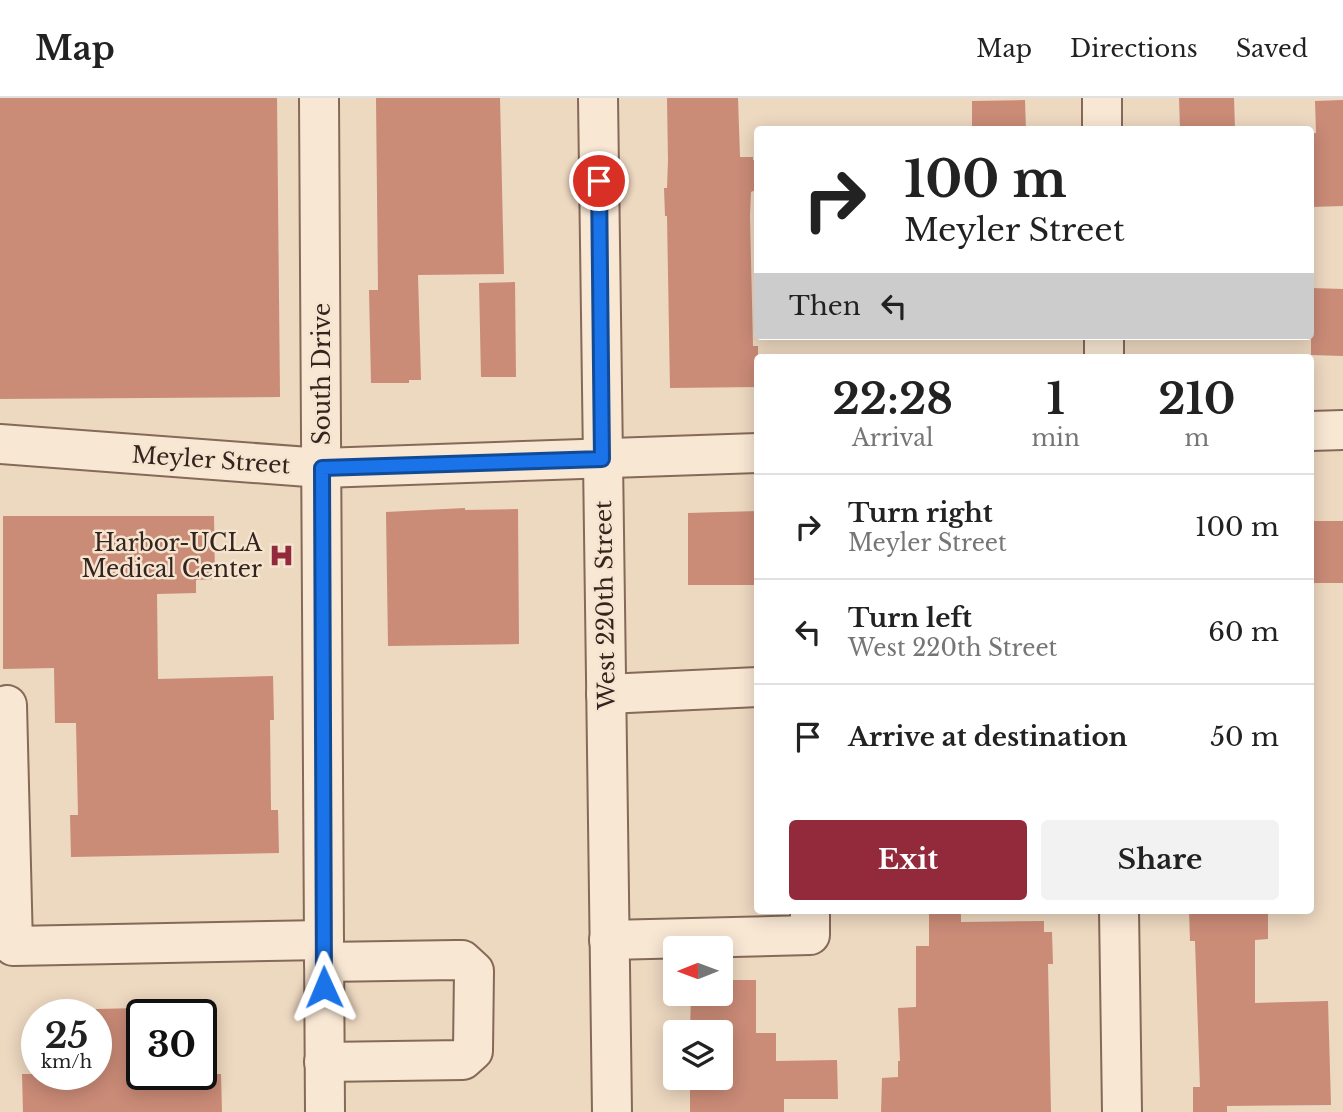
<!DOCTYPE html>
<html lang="en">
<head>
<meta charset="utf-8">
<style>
  body { margin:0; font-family:"Libre Baskerville",serif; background:#f2f2f2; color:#222; height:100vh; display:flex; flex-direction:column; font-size:26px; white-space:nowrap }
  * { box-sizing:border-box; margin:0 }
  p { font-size:23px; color:#767676 }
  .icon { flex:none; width:38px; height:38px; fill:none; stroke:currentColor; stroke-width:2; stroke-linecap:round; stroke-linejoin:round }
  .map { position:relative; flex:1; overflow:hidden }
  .side { position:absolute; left:754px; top:256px; width:560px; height:560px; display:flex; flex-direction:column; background:#fff; border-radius:7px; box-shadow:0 4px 18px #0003 }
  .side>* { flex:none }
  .guide { position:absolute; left:754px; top:28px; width:560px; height:214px; border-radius:7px; box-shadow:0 4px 18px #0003; background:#fff; color:#222; overflow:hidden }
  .needle { width:46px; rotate:269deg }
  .buttons { position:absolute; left:663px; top:838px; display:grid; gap:14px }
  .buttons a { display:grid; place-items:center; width:70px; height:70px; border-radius:7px; background:#fff; box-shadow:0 4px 18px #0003; font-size:35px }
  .speed { position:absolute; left:21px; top:901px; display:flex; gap:14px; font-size:35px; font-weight:700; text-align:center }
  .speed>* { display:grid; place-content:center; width:91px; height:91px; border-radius:50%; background:#fff; box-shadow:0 4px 18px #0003; line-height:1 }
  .speed small { font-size:18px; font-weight:400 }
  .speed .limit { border:4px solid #111; border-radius:10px; background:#fff; color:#111 }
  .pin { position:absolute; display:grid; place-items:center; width:60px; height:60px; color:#fff; margin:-30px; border:4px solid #fff; border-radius:50%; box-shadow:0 2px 7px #0007 }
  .me { position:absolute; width:77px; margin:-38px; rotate:359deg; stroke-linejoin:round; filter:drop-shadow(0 0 5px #0008) }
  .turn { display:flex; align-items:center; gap:24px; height:147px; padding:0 35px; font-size:32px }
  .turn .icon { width:91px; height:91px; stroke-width:2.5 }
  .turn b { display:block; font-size:49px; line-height:60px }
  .then { display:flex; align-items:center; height:66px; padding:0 35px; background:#0003; gap:14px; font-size:26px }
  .eta { display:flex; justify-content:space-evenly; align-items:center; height:119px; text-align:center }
  .eta b { font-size:42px; font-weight:700; line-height:49px }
  .button { display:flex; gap:14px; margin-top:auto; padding:14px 35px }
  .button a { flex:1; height:80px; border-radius:7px; background:#932a3c; color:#fff; font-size:28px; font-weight:700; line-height:80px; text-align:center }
  .button a+a { background:#f2f2f2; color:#222 }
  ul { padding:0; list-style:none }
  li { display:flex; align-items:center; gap:21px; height:105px; padding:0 35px; border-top:2px solid #e0e0e0 }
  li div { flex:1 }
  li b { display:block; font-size:26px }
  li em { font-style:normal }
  header { display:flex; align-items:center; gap:42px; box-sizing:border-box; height:98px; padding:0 35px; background:#fff; border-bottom:2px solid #e0e0e0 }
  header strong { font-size:33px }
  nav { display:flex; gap:38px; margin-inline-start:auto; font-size:24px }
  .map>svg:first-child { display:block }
</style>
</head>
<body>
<header>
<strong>Map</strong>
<nav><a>Map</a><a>Directions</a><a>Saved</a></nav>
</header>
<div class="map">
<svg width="1343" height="1014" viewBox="0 0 1343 1014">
  <rect width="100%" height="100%" fill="#edd8c0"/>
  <g fill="#ca8b77">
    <polygon points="0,0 277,0 280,299 0,301"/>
    <polygon points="376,0 500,0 504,176 418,177 421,282 409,282 409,285 371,285 369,192 378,192"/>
    <polygon points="667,0 738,0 740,59 753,59 753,62 758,62 758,91 751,94 750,118 753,248 758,248 758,289 670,290 667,118 665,118 664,90 667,90 668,62"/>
    <polygon points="1179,0 1234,0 1235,32 1180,32"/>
    <polygon points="1025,2 1026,32 972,32 972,3"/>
    <polygon points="1343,2 1343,108 1311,109 1311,35 1316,35 1315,3"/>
    <polygon points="515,184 516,279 481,279 479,185"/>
    <polygon points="1311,190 1343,191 1343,258 1311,257"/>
    <polygon points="465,410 465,412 518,411 519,546 388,548 386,414"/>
    <polygon points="758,413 758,487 688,487 688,415"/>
    <polygon points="3,418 214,418 215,481 196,482 196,495 157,496 158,581 273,578 274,622 270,622 271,712 278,712 279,755 71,759 70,717 78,717 76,625 55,625 54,570 3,571"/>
    <rect x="1311" y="423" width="32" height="62"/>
    <polygon points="929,812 961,812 961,824 1044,823 1044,834 1052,834 1053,866 1048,866 1051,1014 881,1014 882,980 898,979 898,963 900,963 898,910 916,909 916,848 929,848"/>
    <polygon points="1189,812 1268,812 1268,841 1255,842 1255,905 1328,903 1331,1007 1227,1008 1227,1014 1193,1014 1193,989 1200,989 1195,843 1190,843"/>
    <polygon points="721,882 756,882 756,935 776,935 776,963 837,962 838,1001 784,1001 784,1014 690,1014 690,980 721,980 721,934 690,934 691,896 721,896"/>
    <polygon points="139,910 142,915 142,976 221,976 222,1014 23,1014 22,976 96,976 96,911"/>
  </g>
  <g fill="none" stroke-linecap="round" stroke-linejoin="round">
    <defs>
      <g id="minor">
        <polyline points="319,0 325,1014"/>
        <polyline points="598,0 612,1014"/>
        <polyline points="1102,0 1102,32"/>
        <polyline points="1104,238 1104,259"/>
        <polyline points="1311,333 1343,332"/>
        <polyline points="0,346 322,370 758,355"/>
        <polyline points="606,596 758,589"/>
        <polyline points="7,607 13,848 324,842"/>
        <polyline points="1119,812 1122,1014"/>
        <polyline points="609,842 810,837 810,812"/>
        <polyline points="324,864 456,862 462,862 474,873 473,953 463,962 324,964"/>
      </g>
    </defs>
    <use href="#minor" stroke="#856959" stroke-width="42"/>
    <use href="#minor" stroke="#f8e7d3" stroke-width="38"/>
  </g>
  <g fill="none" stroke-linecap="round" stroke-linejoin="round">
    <defs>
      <polyline id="route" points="324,889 322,370 602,361 599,83"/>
    </defs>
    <use href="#route" stroke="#114b97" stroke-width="18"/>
    <use href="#route" stroke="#1a73e8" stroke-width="12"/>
  </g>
  <defs>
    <symbol id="hospital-bare" viewBox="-9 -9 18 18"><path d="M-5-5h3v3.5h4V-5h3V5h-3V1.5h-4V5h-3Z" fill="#932a3c" stroke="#f4e4d0" stroke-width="2.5" paint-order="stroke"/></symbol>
  </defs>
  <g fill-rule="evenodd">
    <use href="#hospital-bare" x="264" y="440" width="35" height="35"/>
  </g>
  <g text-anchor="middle" stroke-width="5" stroke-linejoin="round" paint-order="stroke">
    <g font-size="23" fill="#35241d" stroke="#f4e4d0">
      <text transform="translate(322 276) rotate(-90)" y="8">South Drive</text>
      <text transform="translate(211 362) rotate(4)" y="8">Meyler Street</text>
      <text transform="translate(605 507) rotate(-91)" y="8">West 220th Street</text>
    </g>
    <g font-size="23" fill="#35241d" stroke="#f4e4d0" text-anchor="end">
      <text x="262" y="453">Harbor-UCLA<tspan x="262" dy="26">Medical Center</tspan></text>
    </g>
  </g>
</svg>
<div class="buttons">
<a><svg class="needle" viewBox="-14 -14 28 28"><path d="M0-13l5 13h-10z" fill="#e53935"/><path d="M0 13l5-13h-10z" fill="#767676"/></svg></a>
<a><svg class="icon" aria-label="layers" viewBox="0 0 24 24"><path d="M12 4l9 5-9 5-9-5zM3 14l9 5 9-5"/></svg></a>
</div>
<div class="speed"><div>25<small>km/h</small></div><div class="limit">30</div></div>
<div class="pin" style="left:599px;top:83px;background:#d93025"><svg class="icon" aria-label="arrive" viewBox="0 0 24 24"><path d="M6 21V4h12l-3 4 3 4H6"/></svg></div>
<svg class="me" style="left:324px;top:889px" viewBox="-20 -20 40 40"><path d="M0-17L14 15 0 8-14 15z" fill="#1a73e8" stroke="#fff" stroke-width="4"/></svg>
<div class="guide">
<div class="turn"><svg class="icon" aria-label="right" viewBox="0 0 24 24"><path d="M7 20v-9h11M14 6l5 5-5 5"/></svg><div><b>100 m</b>Meyler Street</div></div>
<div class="then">Then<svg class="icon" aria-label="left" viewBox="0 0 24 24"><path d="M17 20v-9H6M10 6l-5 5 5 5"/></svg></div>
</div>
<section class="side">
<div class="eta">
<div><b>22:28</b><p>Arrival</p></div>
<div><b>1</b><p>min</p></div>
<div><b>210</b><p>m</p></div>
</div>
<ul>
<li><svg class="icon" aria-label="right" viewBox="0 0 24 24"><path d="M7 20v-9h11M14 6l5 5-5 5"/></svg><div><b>Turn right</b><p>Meyler Street</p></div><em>100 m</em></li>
<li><svg class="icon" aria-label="left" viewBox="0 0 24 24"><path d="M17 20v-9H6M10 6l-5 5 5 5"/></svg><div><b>Turn left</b><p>West 220th Street</p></div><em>60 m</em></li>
<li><svg class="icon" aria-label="arrive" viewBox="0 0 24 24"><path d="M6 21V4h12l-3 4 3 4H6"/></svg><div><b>Arrive at destination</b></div><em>50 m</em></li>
</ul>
<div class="button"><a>Exit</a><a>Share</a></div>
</section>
</div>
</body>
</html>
